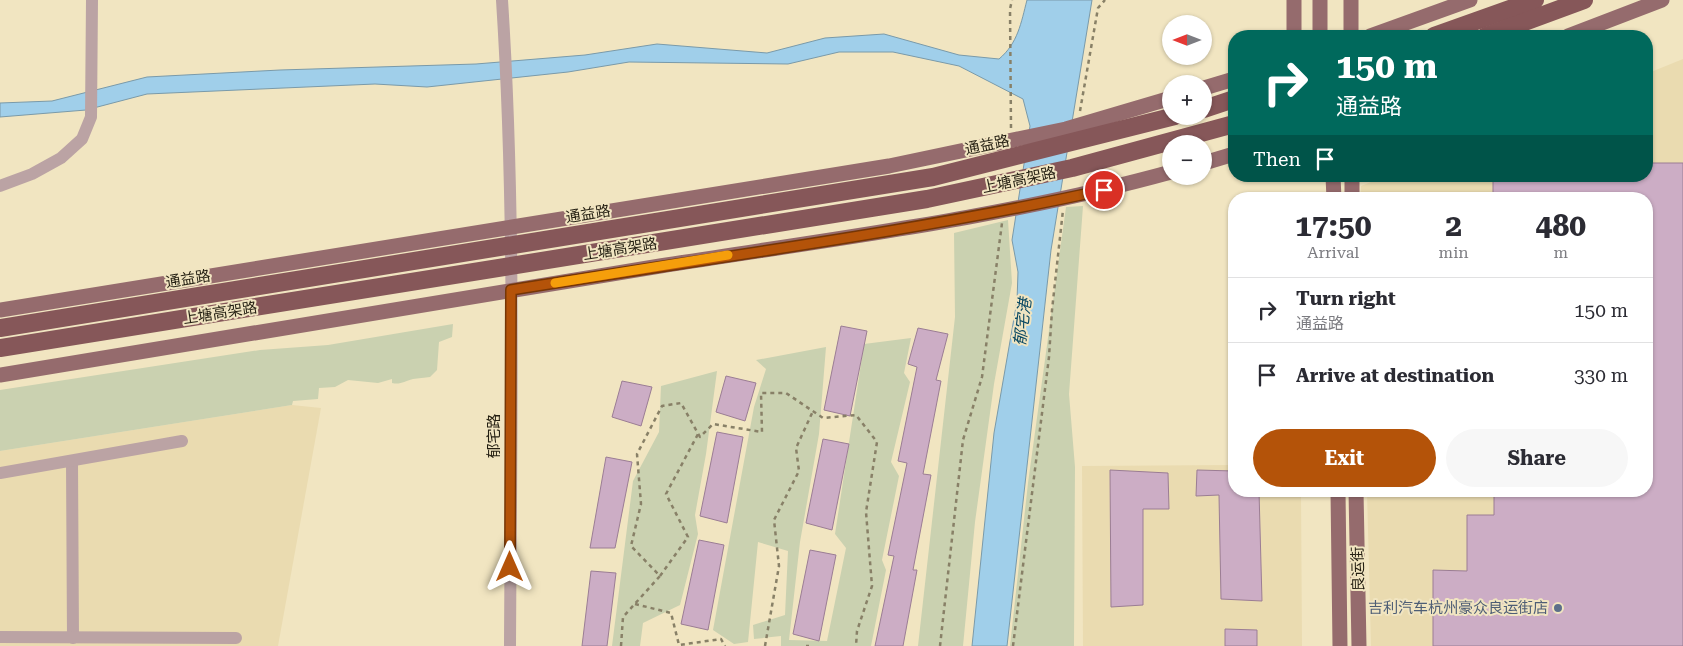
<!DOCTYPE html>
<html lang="en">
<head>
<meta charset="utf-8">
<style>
  body { margin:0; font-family:"Roboto Serif","Noto Sans SC",serif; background:#f7f7f7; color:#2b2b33; height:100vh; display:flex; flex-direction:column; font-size:19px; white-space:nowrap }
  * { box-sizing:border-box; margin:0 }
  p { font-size:16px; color:#7c7c81 }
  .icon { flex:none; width:28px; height:28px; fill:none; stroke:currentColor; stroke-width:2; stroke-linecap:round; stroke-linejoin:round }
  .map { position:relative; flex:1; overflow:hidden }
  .sheet { position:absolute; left:1228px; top:192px; width:425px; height:305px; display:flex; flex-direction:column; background:#fff; border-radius:20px; box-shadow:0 1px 4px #0004 }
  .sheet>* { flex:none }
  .banner { position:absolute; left:1228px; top:30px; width:425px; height:152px; border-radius:20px; box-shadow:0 1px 4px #0004; background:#00695c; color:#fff; overflow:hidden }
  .needle { width:32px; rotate:270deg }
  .tools { position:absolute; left:1162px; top:15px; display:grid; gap:10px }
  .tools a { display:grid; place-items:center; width:50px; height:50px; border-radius:50%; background:#fff; box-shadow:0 1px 4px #0004; font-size:25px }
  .pin { position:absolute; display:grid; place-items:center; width:42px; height:42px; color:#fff; margin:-21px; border:2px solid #fff; border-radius:50%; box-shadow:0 1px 5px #0007 }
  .me { position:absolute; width:55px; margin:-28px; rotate:0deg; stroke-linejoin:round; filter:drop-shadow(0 0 4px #0008) }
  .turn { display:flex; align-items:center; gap:18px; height:105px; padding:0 25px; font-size:22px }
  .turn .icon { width:65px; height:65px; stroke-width:2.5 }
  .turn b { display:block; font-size:35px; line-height:42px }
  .then { display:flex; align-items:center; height:48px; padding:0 25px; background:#0003; gap:10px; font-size:19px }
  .eta { display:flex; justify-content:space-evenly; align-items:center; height:85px; text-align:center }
  .eta b { font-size:30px; font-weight:700; line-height:35px }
  .action { display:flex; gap:10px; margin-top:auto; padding:10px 25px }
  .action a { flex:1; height:58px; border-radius:30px; background:#b45309; color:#fff; font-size:20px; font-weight:700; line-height:58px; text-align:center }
  .action a+a { background:#f7f7f7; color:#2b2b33 }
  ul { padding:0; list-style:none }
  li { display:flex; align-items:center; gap:15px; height:65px; padding:0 25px; border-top:1px solid #e1e1e2 }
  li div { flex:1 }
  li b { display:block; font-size:19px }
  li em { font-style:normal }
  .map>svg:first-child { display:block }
</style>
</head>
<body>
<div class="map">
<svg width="1683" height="646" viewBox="0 0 1683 646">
  <rect width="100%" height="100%" fill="#f1e5c1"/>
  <g fill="#eadbb0">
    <polygon points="1683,59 1683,646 1371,646 1367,491 1646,491 1646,199 1361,199 1361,186 1386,176 1646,176 1646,74"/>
    <polygon points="292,405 321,408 278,646 0,646 0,451"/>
    <polygon points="1234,465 1234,491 1301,491 1302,646 1083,646 1082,466"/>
  </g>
  <g fill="#cad1b0">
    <polygon points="1083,206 1069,394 1075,467 1074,646 1010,646 1028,483 1066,207"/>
    <polygon points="1008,220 1012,283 994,384 975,522 963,646 918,646 955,317 954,233"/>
    <path d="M453,324L452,337L439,342L437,370L430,377C425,378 418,378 413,379C404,381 401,385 392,383V379L378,383L348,380L335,387L319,388L318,399L293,401L292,405L0,451V390L260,350L328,345Z"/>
    <polygon points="911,338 904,373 910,382 891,462 899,476 882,560 886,570 871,646 781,646 781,636 754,639 753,625 785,615 788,551 758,542 748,642 734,644 713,630 754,407 766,369 756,360 826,347 819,434 800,542 789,640 827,641 846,548 835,534 864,344"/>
    <polygon points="717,371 706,454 695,515 698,534 680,605 643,623 640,646 612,646 633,481 659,432 661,386"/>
  </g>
  <path fill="#a0cfea" stroke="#7a9aa9" d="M1027,0H1092L1051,250L1007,646H972L994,433L1017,301L1018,272L1012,240L1030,126L1023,99L959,66L893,52H839L788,64L629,62L568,72L427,87L375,84L147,94L86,110L0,117V103L52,101L147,77L280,70L476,64L585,55L657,44L767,53L825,38L884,34L959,55L999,59C1018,43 1021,23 1027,0Z"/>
  <g fill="#ccadc5" stroke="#9b7d94">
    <polygon points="1646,163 1683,163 1683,646 1433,646 1433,570 1467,571 1467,515 1494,515 1494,491 1646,491 1646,199 1493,199 1493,176 1646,176"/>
    <polygon points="841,326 867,331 850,416 824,410"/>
    <polygon points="918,328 948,334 936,380 941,381 923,474 931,475 913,570 917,570 903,646 875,646 894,556 888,555 907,463 898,461 917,367 908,364"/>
    <polygon points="726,376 756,383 745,421 716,412"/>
    <polygon points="622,381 652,387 641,426 612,417"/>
    <polygon points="717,432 743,437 727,523 700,516"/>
    <polygon points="823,439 849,444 832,530 806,523"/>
    <polygon points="606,457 632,462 615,548 590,548"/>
    <polygon points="1110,470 1168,473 1169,509 1143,509 1143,605 1111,607"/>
    <polygon points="1197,470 1234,471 1234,491 1259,491 1262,601 1221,599 1219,495 1196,496"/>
    <polygon points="699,540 724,545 708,630 681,624"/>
    <polygon points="810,550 836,555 819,641 793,634"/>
    <polygon points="591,571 616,573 607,646 582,646"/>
    <polygon points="1225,629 1257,630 1257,646 1225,646"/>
  </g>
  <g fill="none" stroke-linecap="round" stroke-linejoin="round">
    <g stroke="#888067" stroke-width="2.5" stroke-dasharray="4 4" stroke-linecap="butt">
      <polyline points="1080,111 1098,8 1105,0"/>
      <polyline points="1011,128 1010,9 1012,0"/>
      <polyline points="660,576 688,537 666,494 698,434"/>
      <polyline points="635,604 671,613 679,645 721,639 725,646"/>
      <polyline points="621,646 623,617 660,576 631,546 641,504 637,454 662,406 681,403 700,437 713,424 762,432 761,393 786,393 823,418 856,415 877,442 866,512 872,586 857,631 856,646"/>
      <polyline points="765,646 779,566 774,520 799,471 796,448 813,411"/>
      <polyline points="806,646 809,646"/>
      <polyline points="940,646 963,440 982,377 1002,223"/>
      <polyline points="1013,646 1049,357 1052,310 1063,210"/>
    </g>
    <g stroke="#bba3a4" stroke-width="12">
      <path d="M502,0C516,215 511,431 510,646"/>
      <polyline points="0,186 32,174 61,158 82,139 91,117 92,0"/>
      <polyline points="72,462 73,638"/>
      <polyline points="0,473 182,441"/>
      <polyline points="0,637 236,638"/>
    </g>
    <g stroke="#956b6d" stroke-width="15">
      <polyline points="1294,0 1294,36"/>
      <polyline points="1320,0 1320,36"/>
      <polyline points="1351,36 1351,0"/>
      <polyline points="1370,36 1470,0"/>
      <polyline points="1568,36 1662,0"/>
      <polyline points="1204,88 1234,79"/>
      <polyline points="1204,163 1234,154"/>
      <polyline points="1333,176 1334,199"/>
      <polyline points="1352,176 1352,199"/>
      <polyline points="0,310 889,166 1066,129 1171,98"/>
      <path d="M0,375C220,338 440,301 660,266C831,239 1004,218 1171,172"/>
      <polyline points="1338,491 1340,646"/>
      <polyline points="1356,491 1359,646"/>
    </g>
    <g stroke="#865759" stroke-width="18">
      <polyline points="1434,36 1535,0"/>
      <polyline points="1486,36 1584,0"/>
      <polyline points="1204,109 1234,99"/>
      <polyline points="0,328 933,177 1175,116"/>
      <polyline points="0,348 927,199 1072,168 1234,124"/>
    </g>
  </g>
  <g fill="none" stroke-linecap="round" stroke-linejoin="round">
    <defs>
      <path id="route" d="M510,567L511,290C709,258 908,233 1104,190"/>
    </defs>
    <use href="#route" stroke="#753606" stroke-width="12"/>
    <use href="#route" stroke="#b45309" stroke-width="9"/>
    <polyline stroke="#f59e0b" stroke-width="9" points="555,283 728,255"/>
  </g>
  <circle fill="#5c6f8a" stroke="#f1e5c1" stroke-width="2" cx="1558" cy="608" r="5"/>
  <g text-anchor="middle" stroke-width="4" stroke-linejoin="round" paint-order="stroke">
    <g font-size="15" fill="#231e11" stroke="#f1e5c1">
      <text transform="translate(987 145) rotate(-12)" y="5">通益路</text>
      <text transform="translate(1019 180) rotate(-12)" y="5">上塘高架路</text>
      <text transform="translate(588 214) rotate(-9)" y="5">通益路</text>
      <text transform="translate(620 249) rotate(-9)" y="5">上塘高架路</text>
      <text transform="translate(188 279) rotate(-9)" y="5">通益路</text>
      <text transform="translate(220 313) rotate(-9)" y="5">上塘高架路</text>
      <text transform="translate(494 436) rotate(-90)" y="5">郁宅路</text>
      <text transform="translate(1358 569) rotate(-91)" y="5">良运街</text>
    </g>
    <g font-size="15" fill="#4e5e75" stroke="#f1e5c1" text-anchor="end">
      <text x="1548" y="613">吉利汽车杭州豪众良运街店</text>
    </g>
    <g font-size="16" font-style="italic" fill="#0a4963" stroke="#f1e5c1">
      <text transform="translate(1022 322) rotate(-83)" y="6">郁宅港</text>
    </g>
  </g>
</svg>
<div class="tools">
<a><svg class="needle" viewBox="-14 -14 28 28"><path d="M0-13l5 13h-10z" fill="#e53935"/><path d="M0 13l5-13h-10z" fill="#7c7c81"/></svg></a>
<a>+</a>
<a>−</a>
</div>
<div class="pin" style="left:1104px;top:190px;background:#d93025"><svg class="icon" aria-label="arrive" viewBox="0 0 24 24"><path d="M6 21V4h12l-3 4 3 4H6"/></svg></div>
<svg class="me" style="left:510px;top:567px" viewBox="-20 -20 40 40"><path d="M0-17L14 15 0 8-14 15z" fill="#b45309" stroke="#fff" stroke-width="4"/></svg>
<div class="banner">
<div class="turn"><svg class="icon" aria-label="right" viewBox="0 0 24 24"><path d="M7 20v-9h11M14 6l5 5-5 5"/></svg><div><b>150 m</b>通益路</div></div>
<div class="then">Then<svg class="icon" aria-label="arrive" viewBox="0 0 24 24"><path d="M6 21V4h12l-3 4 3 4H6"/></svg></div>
</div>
<section class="sheet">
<div class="eta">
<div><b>17:50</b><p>Arrival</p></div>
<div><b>2</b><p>min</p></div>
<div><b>480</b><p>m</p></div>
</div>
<ul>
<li><svg class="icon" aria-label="right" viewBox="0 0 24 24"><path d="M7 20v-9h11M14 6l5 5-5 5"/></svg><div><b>Turn right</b><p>通益路</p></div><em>150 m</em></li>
<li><svg class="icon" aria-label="arrive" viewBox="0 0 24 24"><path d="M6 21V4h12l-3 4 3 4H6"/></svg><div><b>Arrive at destination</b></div><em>330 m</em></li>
</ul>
<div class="action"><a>Exit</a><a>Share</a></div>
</section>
</div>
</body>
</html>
